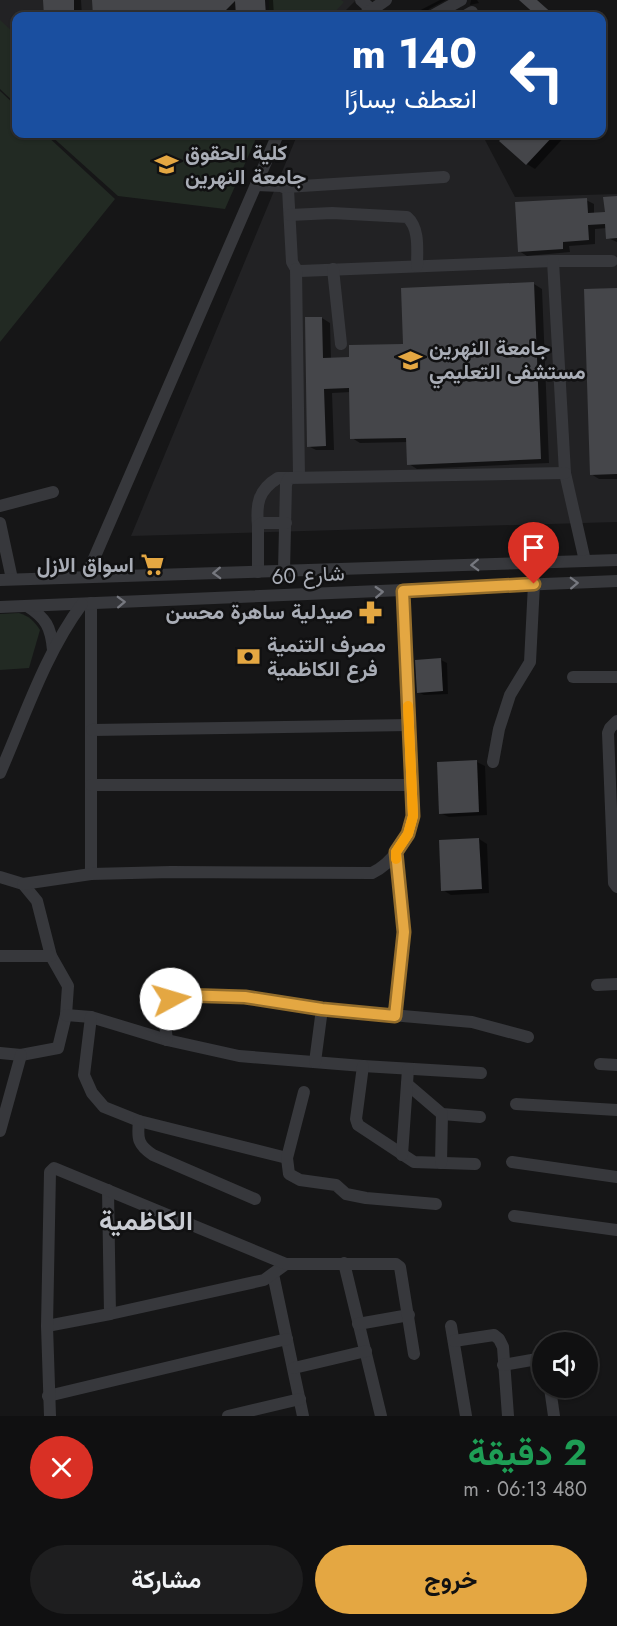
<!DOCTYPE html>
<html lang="ar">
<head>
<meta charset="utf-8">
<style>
  body { margin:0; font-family:Jost,Vazirmatn,sans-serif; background:#1e1e1f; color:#f1f3f6; direction:rtl; height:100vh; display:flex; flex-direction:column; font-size:22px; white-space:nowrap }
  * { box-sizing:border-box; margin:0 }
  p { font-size:20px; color:#9c9d9f }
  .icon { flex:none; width:33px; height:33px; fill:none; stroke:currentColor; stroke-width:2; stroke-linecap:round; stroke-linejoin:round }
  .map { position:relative; height:1416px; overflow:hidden; direction:ltr }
  .sheet { display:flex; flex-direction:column; background:#101011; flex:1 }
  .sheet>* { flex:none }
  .guide { position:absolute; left:12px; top:12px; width:594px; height:126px; border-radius:12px; box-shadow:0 2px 4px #0004,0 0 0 2px #303031; direction:rtl; background:#1a4fa0; color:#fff; overflow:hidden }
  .fabs { position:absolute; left:532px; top:1332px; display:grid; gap:12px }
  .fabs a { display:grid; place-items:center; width:66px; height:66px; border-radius:50%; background:#101011; box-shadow:0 2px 4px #0004,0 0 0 2px #303031; font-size:30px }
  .pin { position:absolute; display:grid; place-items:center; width:51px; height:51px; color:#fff; margin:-62px -26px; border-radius:50% 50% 50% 0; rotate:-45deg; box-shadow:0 0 6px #0007 }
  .pin .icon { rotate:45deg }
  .me { position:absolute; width:66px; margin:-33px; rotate:84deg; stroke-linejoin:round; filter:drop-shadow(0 0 4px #0008) }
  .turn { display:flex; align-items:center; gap:21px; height:126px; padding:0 30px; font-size:27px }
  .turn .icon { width:78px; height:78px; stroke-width:2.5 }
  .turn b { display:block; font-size:42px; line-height:51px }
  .round { display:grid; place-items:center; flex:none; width:63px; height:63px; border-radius:32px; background:#1e1e1f }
  .headline { display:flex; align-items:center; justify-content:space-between; height:102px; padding:0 30px }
  h1 { font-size:36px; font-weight:700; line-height:45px; color:#1e9e55 }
  .button { display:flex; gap:12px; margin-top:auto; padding:12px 30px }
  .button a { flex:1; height:69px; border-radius:36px; background:#e4a742; color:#111; font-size:24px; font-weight:700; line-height:69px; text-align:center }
  .button a+a { background:#1e1e1f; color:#f1f3f6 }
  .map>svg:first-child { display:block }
</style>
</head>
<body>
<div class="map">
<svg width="617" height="1416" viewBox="0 0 617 1416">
  <rect width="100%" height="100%" fill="#161617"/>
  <g fill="#222224">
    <polygon points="0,0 356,0 340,16 16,16 16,100 0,83"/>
    <polygon points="296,138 485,140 515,197 617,194 617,522 131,536"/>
  </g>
  <g fill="#222a23">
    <polygon points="269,0 341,0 344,2 331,16 269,16"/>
    <polygon points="0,20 16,35 16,104 0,89"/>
    <polygon points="0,91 16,106 16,134 45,134 115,199 0,342"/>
    <polygon points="49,134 258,134 225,209 118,196"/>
    <path d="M19,613C29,616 34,621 40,630L29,668L0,670V614Z"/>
  </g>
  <g fill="#0007">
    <polygon points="45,0 81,0 82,16 46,16"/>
    <polygon points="93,0 273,0 274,16 94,16"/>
    <polygon points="440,0 446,0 429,9 425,16 409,16"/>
    <polygon points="471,0 477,0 479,3 470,5"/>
    <polygon points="508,134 567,134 535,169 527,164 501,140"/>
    <polygon points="617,198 617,242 608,238 607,228 595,229 595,244 569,246 570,252 527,256 519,251 586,200 594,204 594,214 606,213"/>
    <polygon points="534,284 542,289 549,463 417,469 409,464 408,442 360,443 352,438 351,392 332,393 334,450 316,450 308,446 322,318 330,323 331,359 350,358 405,345"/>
    <polygon points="617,290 617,479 599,479 591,474"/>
    <polygon points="441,660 447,663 448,694 424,695 418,692"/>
    <polygon points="477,762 485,766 487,815 449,817 440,813"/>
    <polygon points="479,839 487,844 489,893 451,895 443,890"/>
  </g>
  <g fill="#45464a">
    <polygon points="43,0 74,0 74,16 44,16"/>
    <polygon points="92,0 265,0 266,16 236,16 235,1 220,16 93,16"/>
    <polygon points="519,0 537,0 555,16 537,16"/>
    <polygon points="506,134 555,134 526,165 499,141"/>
    <polygon points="617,196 617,238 606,239 605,224 588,225 589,240 563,242 563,249 518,252 515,202 587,198 588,213 605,212 603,197"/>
    <polygon points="534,282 541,459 407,465 406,438 350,439 349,388 324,389 326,446 307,447 305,317 322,317 323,358 349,357 349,345 403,344 401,288"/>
    <polygon points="617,288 617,474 590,475 584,289"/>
    <polygon points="441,658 443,691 417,693 415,660"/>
    <polygon points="477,760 479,812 439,814 437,762"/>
    <polygon points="479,838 482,889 441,891 439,840"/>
  </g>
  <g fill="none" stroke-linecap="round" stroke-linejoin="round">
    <g stroke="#37383c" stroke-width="12">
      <polyline points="361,0 372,10"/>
      <polyline points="363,16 386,0"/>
      <polyline points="432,16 461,0"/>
      <polyline points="465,16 472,12"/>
      <polyline points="256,185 281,186 288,189 292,262 296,269 300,271 553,261 612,261"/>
      <polyline points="286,187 444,177"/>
      <path d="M290,215L332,213L407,217C420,228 417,251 417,266"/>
      <polyline points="553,261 565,473 585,561"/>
      <polyline points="296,269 299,477"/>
      <polyline points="333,269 341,344"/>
      <polyline points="0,506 53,492"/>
      <polyline points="0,523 12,579"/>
      <path d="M258,526C256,504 258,490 278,478H289"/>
      <polyline points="284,571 286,484 289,478 565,473"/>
      <polyline points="258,572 258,526 262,523 286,523"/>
      <polyline points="86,577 278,134"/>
      <polyline points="0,580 617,560"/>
      <polyline points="91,603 91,874"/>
      <path d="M27,606C46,618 51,627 53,650"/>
      <polyline points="0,607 617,581"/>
      <polyline points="573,677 617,677"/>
      <polyline points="617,721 610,728 608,733 614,883 617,887"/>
      <polyline points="92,730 409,725"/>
      <polyline points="493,762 499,729 510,695 530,662 534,584"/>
      <path d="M0,773C25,716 45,654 82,604"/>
      <polyline points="91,785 412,785"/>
      <polyline points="0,877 23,884 37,901 51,956 68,986 66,1015 58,1048 21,1055 0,1053"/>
      <path d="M23,884L91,874L171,872L372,873C393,863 409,838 413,816L403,590"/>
      <polyline points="0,956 51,956"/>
      <polyline points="597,985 617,984"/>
      <polyline points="66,1015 91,1017 167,1040 239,1056 363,1066 481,1073"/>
      <polyline points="395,1016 404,932 396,852"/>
      <polyline points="91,1017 84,1075 92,1093 104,1107 139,1121 287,1158"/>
      <path d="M167,1040C165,1021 159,1004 180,995L245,997L322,1009L472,1022L528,1037"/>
      <polyline points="315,1062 322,1009"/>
      <polyline points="600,1064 617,1065"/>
      <polyline points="363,1066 356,1119 358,1125 414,1162 475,1164"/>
      <polyline points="407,1084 442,1114 480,1117"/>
      <polyline points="304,1092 287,1158 289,1174 300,1180 336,1185 346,1194 366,1198 436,1204"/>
      <polyline points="516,1104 617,1110"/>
      <path d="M139,1121C137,1139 138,1145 153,1155L255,1199"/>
      <polyline points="0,1131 21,1055"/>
      <polyline points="402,1155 408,1069"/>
      <polyline points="512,1162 617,1177"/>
      <polyline points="441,1163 442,1114"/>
      <polyline points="108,1190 110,1314"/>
      <polyline points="514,1216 617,1230"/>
      <polyline points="344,1263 381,1416"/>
      <polyline points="273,1274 303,1416"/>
      <polyline points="358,1324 409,1315"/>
      <polyline points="47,1326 110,1314 264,1280 286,1264"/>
      <polyline points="451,1326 466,1416"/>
      <polyline points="454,1341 494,1335 499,1339 503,1347 508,1416"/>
      <polyline points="503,1365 543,1358"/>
      <polyline points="294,1368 366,1351"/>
      <polyline points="550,1388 554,1416"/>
      <polyline points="48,1396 287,1339"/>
      <polyline points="50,1416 47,1326 50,1172 54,1168 286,1264 396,1264 400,1267 414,1354"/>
      <polyline points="228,1416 300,1399"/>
    </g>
  </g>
  <defs><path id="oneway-chevron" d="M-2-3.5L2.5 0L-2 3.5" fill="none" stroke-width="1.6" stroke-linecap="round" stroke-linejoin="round" transform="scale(1.5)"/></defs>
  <g stroke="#76787f">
    <use href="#oneway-chevron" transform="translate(475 565) rotate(178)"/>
    <use href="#oneway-chevron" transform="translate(217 573) rotate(178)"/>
    <use href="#oneway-chevron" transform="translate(574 583) rotate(-2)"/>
    <use href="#oneway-chevron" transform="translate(379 592) rotate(-3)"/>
    <use href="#oneway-chevron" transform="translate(121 602) rotate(-2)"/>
  </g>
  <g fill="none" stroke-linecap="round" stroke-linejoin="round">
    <defs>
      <polyline id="route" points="171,999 180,995 245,997 322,1009 395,1016 404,932 396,852 408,834 413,816 403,591 534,584"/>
    </defs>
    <use href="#route" stroke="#946d2b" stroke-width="15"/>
    <use href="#route" stroke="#e4a742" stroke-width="10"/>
    <polyline stroke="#f59e0b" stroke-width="10" points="396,859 396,852 408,834 413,816 408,706"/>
  </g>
  <defs>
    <symbol id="university-bare" viewBox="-9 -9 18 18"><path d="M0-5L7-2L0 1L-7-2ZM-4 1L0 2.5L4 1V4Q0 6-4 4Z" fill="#e4a742" stroke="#111112" stroke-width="2.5" paint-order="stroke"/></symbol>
    <symbol id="supermarket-bare" viewBox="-9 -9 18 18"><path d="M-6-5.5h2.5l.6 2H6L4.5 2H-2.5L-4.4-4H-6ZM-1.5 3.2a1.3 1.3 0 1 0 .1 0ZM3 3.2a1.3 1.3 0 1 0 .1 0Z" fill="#e4a742" stroke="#111112" stroke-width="2.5" paint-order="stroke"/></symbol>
    <symbol id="pharmacy-bare" viewBox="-9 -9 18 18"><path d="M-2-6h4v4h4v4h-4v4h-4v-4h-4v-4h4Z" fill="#e4a742" stroke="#111112" stroke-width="2.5" paint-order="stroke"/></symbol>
    <symbol id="bank-bare" viewBox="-9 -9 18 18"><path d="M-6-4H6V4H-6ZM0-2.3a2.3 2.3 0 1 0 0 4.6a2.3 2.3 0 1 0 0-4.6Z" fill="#e4a742" stroke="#111112" stroke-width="2.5" paint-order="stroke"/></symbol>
  </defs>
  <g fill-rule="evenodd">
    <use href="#university-bare" x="150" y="148" width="33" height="33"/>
    <use href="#university-bare" x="394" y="344" width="33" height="33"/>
    <use href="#supermarket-bare" x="136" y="548" width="33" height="33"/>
    <use href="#pharmacy-bare" x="354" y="596" width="33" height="33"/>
    <use href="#bank-bare" x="232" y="640" width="33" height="33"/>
  </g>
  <g text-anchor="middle" stroke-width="5" stroke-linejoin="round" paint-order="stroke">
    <g font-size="21" font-weight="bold" fill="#a9adb6" stroke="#111112" text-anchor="start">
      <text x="185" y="160">كلية الحقوق<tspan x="185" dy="24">جامعة النهرين</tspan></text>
      <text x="429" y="355">جامعة النهرين<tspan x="429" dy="24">مستشفى التعليمي</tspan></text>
      <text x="134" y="572" text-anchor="end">اسواق الازل</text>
      <text x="353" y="619" text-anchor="end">صيدلية ساهرة محسن</text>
      <text x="267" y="652">مصرف التنمية<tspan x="267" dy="24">فرع الكاظمية</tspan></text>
    </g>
    <g font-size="21" fill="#a9adb6" stroke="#111112">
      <text transform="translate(308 575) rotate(-3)" y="7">شارع 60</text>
    </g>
    <g font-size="27" font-weight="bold" fill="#c9ccd3" stroke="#111112">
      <text x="146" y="1230">الكاظمية</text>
    </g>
  </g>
</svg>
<div class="fabs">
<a><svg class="icon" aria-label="sound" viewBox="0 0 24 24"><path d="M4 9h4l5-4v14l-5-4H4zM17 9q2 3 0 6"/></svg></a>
</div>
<div class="pin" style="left:534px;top:584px;background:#d93025"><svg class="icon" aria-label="arrive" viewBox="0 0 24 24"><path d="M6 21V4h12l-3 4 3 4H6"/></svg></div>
<svg class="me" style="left:171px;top:999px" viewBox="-20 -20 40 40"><circle r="19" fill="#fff"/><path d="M0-13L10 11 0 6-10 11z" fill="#e4a742"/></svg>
<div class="guide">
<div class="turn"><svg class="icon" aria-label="left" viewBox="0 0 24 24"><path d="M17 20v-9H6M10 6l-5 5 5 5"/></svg><div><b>140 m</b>انعطف يسارًا</div></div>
</div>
</div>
<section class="sheet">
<div class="headline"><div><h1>2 دقيقة</h1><p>480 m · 06:13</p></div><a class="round" style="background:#d93025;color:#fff"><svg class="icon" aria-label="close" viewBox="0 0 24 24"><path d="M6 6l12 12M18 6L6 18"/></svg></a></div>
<div class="button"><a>خروج</a><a>مشاركة</a></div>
</section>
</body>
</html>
